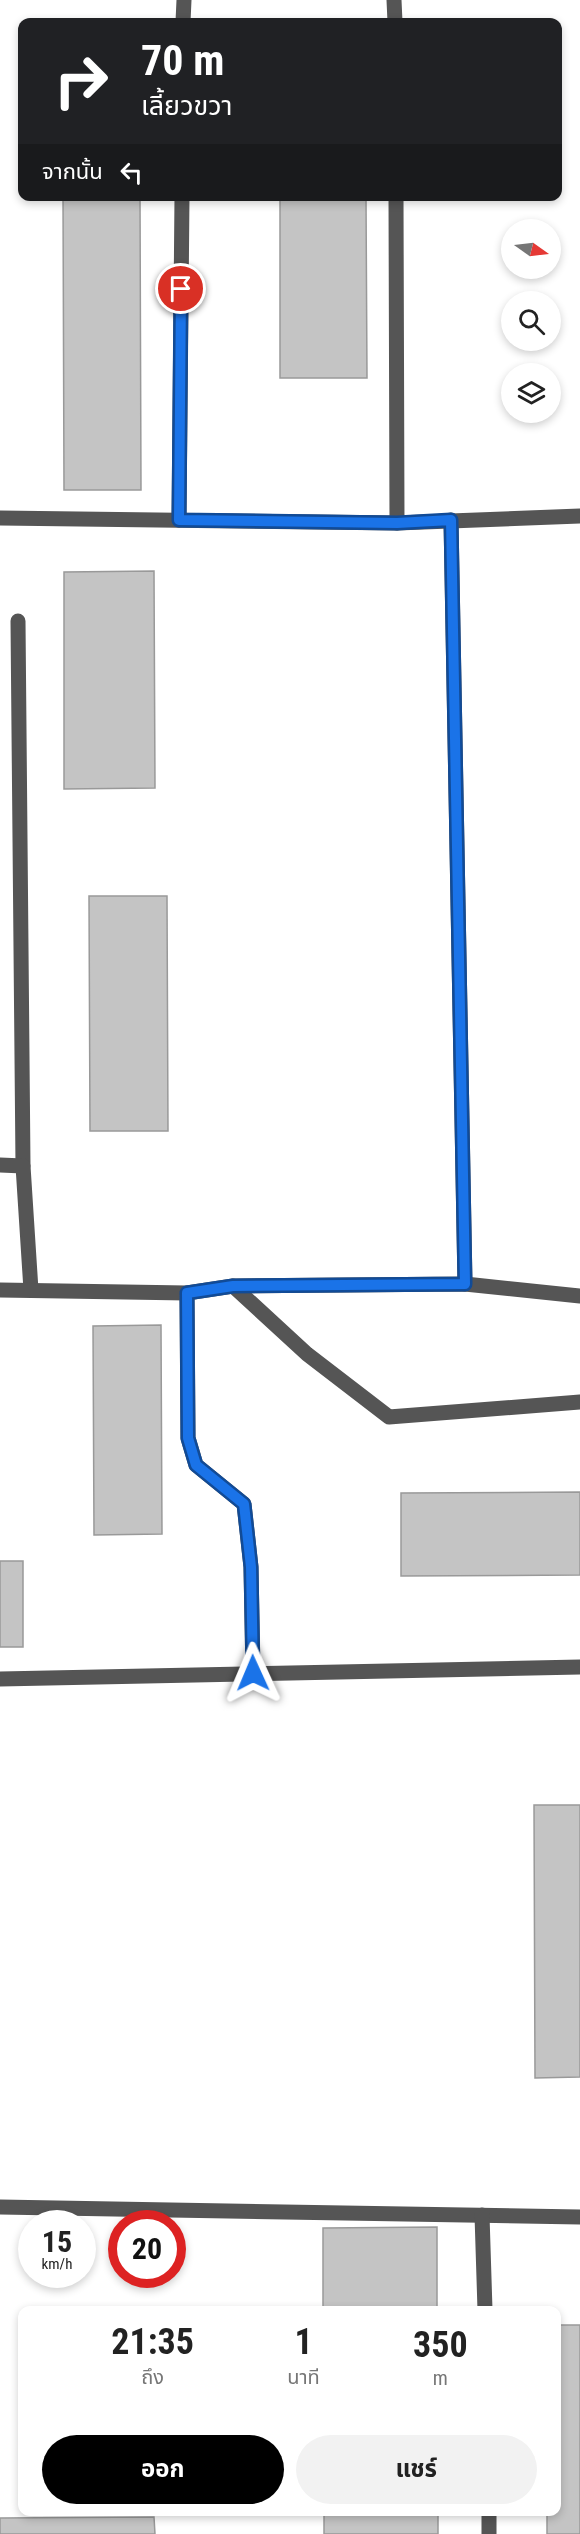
<!DOCTYPE html>
<html lang="th">
<head>
<meta charset="utf-8">
<style>
  body { margin:0; font-family:"Roboto Condensed","Noto Sans Thai",sans-serif; background:#f2f2f2; color:#222; height:100vh; display:flex; flex-direction:column; font-size:22px; white-space:nowrap }
  * { box-sizing:border-box; margin:0 }
  p { font-size:20px; color:#767676 }
  .icon { flex:none; width:33px; height:33px; fill:none; stroke:currentColor; stroke-width:2; stroke-linecap:round; stroke-linejoin:round }
  .map { position:relative; flex:1; overflow:hidden }
  .details { position:absolute; left:18px; top:2306px; width:543px; height:210px; display:flex; flex-direction:column; background:#fff; border-radius:12px; box-shadow:0 3px 9px #0003 }
  .details>* { flex:none }
  .hud { position:absolute; left:18px; top:18px; width:544px; height:183px; border-radius:12px; box-shadow:0 3px 9px #0003; background:#202124; color:#fff; overflow:hidden }
  .needle { width:39px; rotate:104deg }
  .controls { position:absolute; left:501px; top:219px; display:grid; gap:12px }
  .controls a { display:grid; place-items:center; width:60px; height:60px; border-radius:50%; background:#fff; box-shadow:0 3px 9px #0003; font-size:30px }
  .speed { position:absolute; left:18px; top:2210px; display:flex; gap:12px; font-size:30px; font-weight:700; text-align:center }
  .speed>* { display:grid; place-content:center; width:78px; height:78px; border-radius:50%; background:#fff; box-shadow:0 3px 9px #0003; line-height:1 }
  .speed small { font-size:15px; font-weight:400 }
  .speed .limit { border:9px solid #d22; background:#fff; color:#111 }
  .pin { position:absolute; display:grid; place-items:center; width:51px; height:51px; color:#fff; margin:-26px; border:3px solid #fff; border-radius:50%; box-shadow:0 2px 6px #0007 }
  .me { position:absolute; width:66px; margin:-33px; rotate:359deg; stroke-linejoin:round; filter:drop-shadow(0 0 4px #0008) }
  .turn { display:flex; align-items:center; gap:21px; height:126px; padding:0 24px; font-size:27px }
  .turn .icon { width:78px; height:78px; stroke-width:2.5 }
  .turn b { display:block; font-size:42px; line-height:51px }
  .then { display:flex; align-items:center; height:57px; padding:0 24px; background:#0003; gap:12px; font-size:22px }
  .eta { display:flex; justify-content:space-evenly; align-items:center; height:102px; text-align:center }
  .eta b { font-size:36px; font-weight:700; line-height:42px }
  .cta { display:flex; gap:12px; margin-top:auto; padding:12px 24px }
  .cta a { flex:1; height:69px; border-radius:36px; background:#000; color:#fff; font-size:24px; font-weight:700; line-height:69px; text-align:center }
  .cta a+a { background:#f2f2f2; color:#222 }
  .map>svg:first-child { display:block }
</style>
</head>
<body>
<div class="map">
<svg width="580" height="2534" viewBox="0 0 580 2534">
  <rect width="100%" height="100%" fill="#fff"/>
  <g fill="#c4c4c4" stroke="#999" stroke-width="1.5">
    <polygon points="63,196 140,196 141,490 64,490"/>
    <polygon points="280,196 366,196 367,378 280,378"/>
    <polygon points="154,571 155,788 64,789 64,572"/>
    <polygon points="89,896 167,896 168,1131 90,1131"/>
    <polygon points="161,1325 162,1534 94,1535 93,1326"/>
    <polygon points="580,1492 580,1575 401,1576 401,1493"/>
    <rect x="0" y="1561" width="23" height="86"/>
    <polygon points="534,1805 580,1805 580,2077 535,2078"/>
    <polygon points="437,2227 437,2310 323,2310 323,2228"/>
    <polygon points="556,2325 580,2325 580,2534 547,2534 547,2511 556,2511"/>
    <rect x="324" y="2511" width="114" height="23"/>
    <polygon points="154,2517 155,2534 0,2534 0,2518"/>
  </g>
  <g fill="none" stroke-linecap="round" stroke-linejoin="round">
    <g stroke="#555" stroke-width="15">
      <polyline points="394,0 395,22"/>
      <polyline points="183,22 184,0"/>
      <polyline points="396,196 397,523"/>
      <polyline points="0,518 397,523 580,516"/>
      <polyline points="179,520 182,196"/>
      <polyline points="451,520 465,1284"/>
      <polyline points="18,621 23,1166"/>
      <polyline points="0,1165 23,1166 31,1290"/>
      <polyline points="233,1286 307,1354 389,1417 580,1402"/>
      <polyline points="0,1290 187,1293 233,1286 465,1284 580,1296"/>
      <polyline points="187,1293 188,1438 196,1465 244,1504 251,1567 253,1673"/>
      <polyline points="0,1679 580,1667"/>
      <polyline points="0,2207 580,2217"/>
      <polyline points="482,2215 485,2310"/>
      <polyline points="489,2511 489,2534"/>
    </g>
  </g>
  <g fill="none" stroke-linecap="round" stroke-linejoin="round">
    <defs>
      <polyline id="route" points="181,289 179,520 397,523 451,520 465,1284 233,1286 187,1293 188,1438 196,1465 244,1504 251,1567 253,1673"/>
    </defs>
    <use href="#route" stroke="#114b97" stroke-width="15"/>
    <use href="#route" stroke="#1a73e8" stroke-width="10"/>
  </g>
</svg>
<div class="controls">
<a><svg class="needle" viewBox="-14 -14 28 28"><path d="M0-13l5 13h-10z" fill="#e53935"/><path d="M0 13l5-13h-10z" fill="#767676"/></svg></a>
<a><svg class="icon" aria-label="search" viewBox="0 0 24 24"><circle cx="10" cy="10" r="6"/><path d="M15 15l6 6"/></svg></a>
<a><svg class="icon" aria-label="layers" viewBox="0 0 24 24"><path d="M12 4l9 5-9 5-9-5zM3 14l9 5 9-5"/></svg></a>
</div>
<div class="speed"><div>15<small>km/h</small></div><div class="limit">20</div></div>
<div class="pin" style="left:181px;top:289px;background:#d93025"><svg class="icon" aria-label="arrive" viewBox="0 0 24 24"><path d="M6 21V4h12l-3 4 3 4H6"/></svg></div>
<svg class="me" style="left:253px;top:1673px" viewBox="-20 -20 40 40"><path d="M0-17L14 15 0 8-14 15z" fill="#1a73e8" stroke="#fff" stroke-width="4"/></svg>
<div class="hud">
<div class="turn"><svg class="icon" aria-label="right" viewBox="0 0 24 24"><path d="M7 20v-9h11M14 6l5 5-5 5"/></svg><div><b>70 m</b>เลี้ยวขวา</div></div>
<div class="then">จากนั้น<svg class="icon" aria-label="left" viewBox="0 0 24 24"><path d="M17 20v-9H6M10 6l-5 5 5 5"/></svg></div>
</div>
<section class="details">
<div class="eta">
<div><b>21:35</b><p>ถึง</p></div>
<div><b>1</b><p>นาที</p></div>
<div><b>350</b><p>m</p></div>
</div>
<div class="cta"><a>ออก</a><a>แชร์</a></div>
</section>
</div>
</body>
</html>
